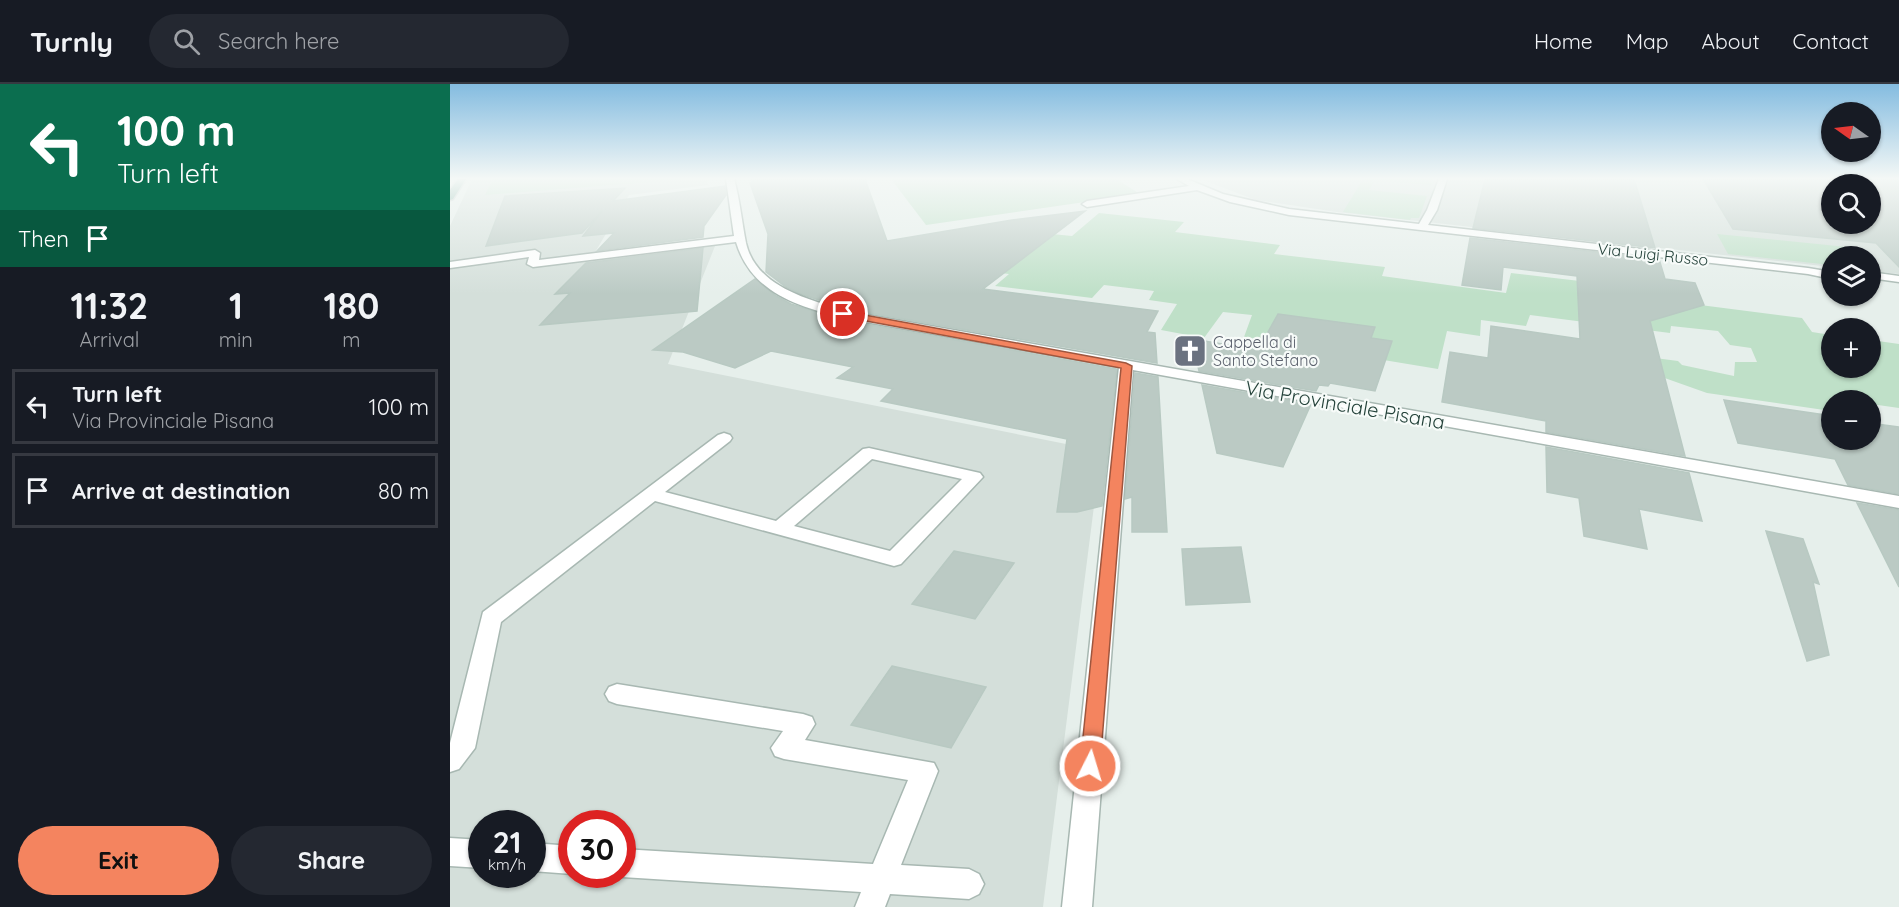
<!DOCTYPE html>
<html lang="en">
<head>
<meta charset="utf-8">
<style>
  body { margin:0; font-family:Quicksand,sans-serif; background:#242831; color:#f1f3f6; height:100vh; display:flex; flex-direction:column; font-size:22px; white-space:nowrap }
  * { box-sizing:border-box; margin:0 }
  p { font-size:20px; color:#9ea1a6 }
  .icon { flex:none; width:33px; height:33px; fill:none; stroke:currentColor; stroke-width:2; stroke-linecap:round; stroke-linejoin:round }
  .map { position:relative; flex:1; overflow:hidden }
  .side { display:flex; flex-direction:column; background:#171b24; width:450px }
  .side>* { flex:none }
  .top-card { background:#0b6e4f; color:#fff; overflow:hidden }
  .needle { width:39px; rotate:284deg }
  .controls { position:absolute; left:1371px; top:18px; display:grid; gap:12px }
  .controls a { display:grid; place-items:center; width:60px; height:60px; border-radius:50%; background:#171b24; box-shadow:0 2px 4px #0004; font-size:30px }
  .speed { position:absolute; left:18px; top:726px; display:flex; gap:12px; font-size:30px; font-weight:700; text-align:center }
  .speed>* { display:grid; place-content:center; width:78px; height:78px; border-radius:50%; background:#171b24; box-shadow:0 2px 4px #0004; line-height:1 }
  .speed small { font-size:15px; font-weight:400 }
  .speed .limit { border:9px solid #d22; background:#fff; color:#111 }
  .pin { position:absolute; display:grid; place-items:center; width:51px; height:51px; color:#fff; margin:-26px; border:3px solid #fff; border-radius:50%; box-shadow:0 2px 6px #0007 }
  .me { position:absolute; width:66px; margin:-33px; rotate:5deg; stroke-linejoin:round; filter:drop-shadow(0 0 4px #0008) }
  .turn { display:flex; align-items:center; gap:21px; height:126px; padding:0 18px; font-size:27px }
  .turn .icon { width:78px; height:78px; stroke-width:2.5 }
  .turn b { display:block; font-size:42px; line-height:51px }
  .then { display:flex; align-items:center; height:57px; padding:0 18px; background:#0003; gap:12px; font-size:22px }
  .eta { display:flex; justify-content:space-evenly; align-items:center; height:102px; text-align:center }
  .eta b { font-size:36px; font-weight:700; line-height:42px }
  .cta { display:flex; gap:12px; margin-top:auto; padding:12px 18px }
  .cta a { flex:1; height:69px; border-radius:36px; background:#f4845f; color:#111; font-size:24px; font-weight:700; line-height:69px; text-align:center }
  .cta a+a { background:#242831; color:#f1f3f6 }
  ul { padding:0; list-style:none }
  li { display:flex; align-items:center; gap:18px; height:75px; margin:0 12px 9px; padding:0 6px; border:3px solid #363941; border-radius:0px }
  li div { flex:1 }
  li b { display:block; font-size:22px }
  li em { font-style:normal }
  header { display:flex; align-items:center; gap:36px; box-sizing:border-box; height:84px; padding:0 30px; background:#171b24; border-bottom:2px solid #363941 }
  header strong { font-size:28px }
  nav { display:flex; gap:33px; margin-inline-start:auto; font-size:21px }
  .search { width:420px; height:54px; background:#242831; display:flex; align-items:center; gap:15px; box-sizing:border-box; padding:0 21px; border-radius:33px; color:#9ea1a6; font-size:22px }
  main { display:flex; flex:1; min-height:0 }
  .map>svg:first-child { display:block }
</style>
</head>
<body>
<header>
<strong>Turnly</strong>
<div class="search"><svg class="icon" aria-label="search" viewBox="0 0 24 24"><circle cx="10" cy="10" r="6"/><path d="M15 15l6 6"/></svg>Search here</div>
<nav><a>Home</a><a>Map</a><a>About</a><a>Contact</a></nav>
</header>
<main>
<section class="side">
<div class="top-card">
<div class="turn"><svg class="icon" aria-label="left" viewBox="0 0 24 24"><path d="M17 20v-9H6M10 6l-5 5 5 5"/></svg><div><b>100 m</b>Turn left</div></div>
<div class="then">Then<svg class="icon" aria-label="arrive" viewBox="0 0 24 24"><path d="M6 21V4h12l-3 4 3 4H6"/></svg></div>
</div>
<div class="eta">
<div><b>11:32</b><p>Arrival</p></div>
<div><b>1</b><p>min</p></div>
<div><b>180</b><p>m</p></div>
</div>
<ul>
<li><svg class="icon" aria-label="left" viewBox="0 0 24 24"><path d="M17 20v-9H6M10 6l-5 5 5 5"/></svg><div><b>Turn left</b><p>Via Provinciale Pisana</p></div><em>100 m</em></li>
<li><svg class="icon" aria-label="arrive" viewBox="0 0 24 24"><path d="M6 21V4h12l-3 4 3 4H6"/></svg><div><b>Arrive at destination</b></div><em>80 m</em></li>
</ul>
<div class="cta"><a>Exit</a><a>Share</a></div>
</section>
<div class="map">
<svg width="1449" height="823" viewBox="0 0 1449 823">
  <rect width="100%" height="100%" fill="#e6efeb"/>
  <g fill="#d4dfda" fill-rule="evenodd">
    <path d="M22,95H257L258,101L179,111L144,170L267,157L218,280L651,367L593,823H0V142ZM32,740H82V790H32ZM122,740H172V790H122Z"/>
    <path d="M750,95H1449V190L1421,187L1420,172H1382L1381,183L887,128L806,116ZM1382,100H1420V140H1382Z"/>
  </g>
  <g fill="#bfe0c8">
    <polygon points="43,95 237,95 35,111"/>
    <polygon points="441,95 666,95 690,110 476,141"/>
    <polygon points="913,95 982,95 981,101 925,96 919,106 977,112 969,134 961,134 960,136 893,128"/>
    <polygon points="649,129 734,138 725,148 830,161 824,170 935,183 932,192 1056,209 1061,189 1216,207 1219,217 1352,234 1362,248 1381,251 1382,284 1420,284 1421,256 1449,260 1449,324 1421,320 1420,316 1382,316 1381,327 1257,309 1209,292 1205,274 1228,277 1232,281 1284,292 1285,278 1307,278 1301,264 1280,261 1268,247 1221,242 1220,249 1080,231 1076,242 1031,236 1030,252 997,247 988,285 794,253 802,231 773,228 754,254 711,246 727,220 699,216 704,207 654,201 642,214 545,202 559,190 469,179 592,149 622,152"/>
    <polygon points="1267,150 1407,164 1414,172 1382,172 1381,181 1278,170"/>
  </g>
  <g fill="#bbcac4" stroke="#b8c9c2" stroke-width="1.5" fill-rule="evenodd">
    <polygon points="300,95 415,95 437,157 562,136 635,127 533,205 708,227 697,248 705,249 707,279 396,225 351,210 336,203 316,188 318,150 300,99 303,99"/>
    <polygon points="1035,95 1184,95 1205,164 1023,144"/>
    <path d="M1253,95H1449V183L1426,159L1283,145ZM1382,100H1420V140H1382Z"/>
    <polygon points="275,102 276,111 254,142 253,153 147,167 164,149 133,152 152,127 132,149 36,162 55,112 175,104 163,117"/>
    <polygon points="1020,154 1209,175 1215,195 1245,199 1254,221 1200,237 1235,372 1096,348 1096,337 992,318 1000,268 1038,274 1041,242 1130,255 1127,192 1053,183 1051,206 1012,201"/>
    <polygon points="253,164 247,227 90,241 120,209 105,210 136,179"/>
    <polygon points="305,195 326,212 341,220 392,236 667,285 652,422 627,428 607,428 617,355 431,317 443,305 387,294 403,283 321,267 285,284 233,268 203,266"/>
    <polygon points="828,230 925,243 921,254 942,257 925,307 880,299 878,302 869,301 866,307 749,287 742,255 808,266"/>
    <polygon points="685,289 708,293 717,448 682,448 682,413 675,415"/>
    <polygon points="752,301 861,320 833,383 767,369"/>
    <polygon points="1274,316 1382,332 1382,356 1420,356 1420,339 1449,343 1449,410 1398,401 1385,375 1288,359"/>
    <polygon points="1096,363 1239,389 1252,437 1189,425 1197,465 1134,452 1129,414 1097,408"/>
    <polygon points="1407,419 1449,426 1449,503"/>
    <polygon points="1316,447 1353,455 1369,500 1363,498 1379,571 1357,577"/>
    <polygon points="791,463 800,518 736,521 732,465"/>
    <polygon points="504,467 564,479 525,535 462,520"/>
    <polygon points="442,582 536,603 501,664 401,641"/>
  </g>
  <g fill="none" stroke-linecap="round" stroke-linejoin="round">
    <defs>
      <g id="minor">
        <path d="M276,95H284C290,116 292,139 296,159C306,203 358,215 395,227L1449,412V424L683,286L642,823H612L669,283L393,234C346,222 301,208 286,158L83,183L77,180L79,173L0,184V178L85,166L90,169L89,176L284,152Z"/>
        <polygon points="727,95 737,95 773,110 839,125 969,140 977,126 989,95 997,95 987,126 978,141 1358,184 1382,188 1382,195 1358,190 839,131 780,118 747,106 637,123 632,120 637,117 739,102"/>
        <polygon points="1420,188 1449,192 1449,198 1420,194"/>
        <path d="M274,349L280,351L282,354L280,357L215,408L326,437L413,365L419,364L530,389L533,393L451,480L444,482L205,417L51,538L25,664L9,685L0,688V659L33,528L268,351ZM422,375L512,395L440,467L344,442Z"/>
        <polygon points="167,600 353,630 362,633 365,640 355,656 484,679 488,687 451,781 519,785 529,790 534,800 529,810 519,815 440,810 435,823 405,823 411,808 172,793 166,790 172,790 172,765 423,780 458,696 334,675 325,672 321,664 333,647 167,620 159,617 155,610 159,603"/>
        <polygon points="0,754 32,756 32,784 0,782"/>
        <polygon points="82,759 122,762 122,790 82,787"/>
      </g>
      <polygon id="major" points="8,95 16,95 3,115 0,116 0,106"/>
    </defs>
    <use href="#minor" stroke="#a8b8b2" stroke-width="3"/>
    <use href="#major" stroke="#c2cac8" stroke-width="3"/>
    <use href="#minor" fill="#fff" fill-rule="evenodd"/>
    <use href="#major" fill="#6aa596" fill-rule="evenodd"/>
  </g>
  <linearGradient id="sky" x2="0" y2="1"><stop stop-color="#84bce0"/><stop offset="0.45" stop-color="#f4f8f6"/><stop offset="1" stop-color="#f4f8f6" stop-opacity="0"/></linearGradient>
  <rect width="1449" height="210" fill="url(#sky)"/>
  <polygon fill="#f4845f" stroke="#9f563e" stroke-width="1.5" points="393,227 676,279 682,282 650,682 647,688 640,691 633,688 630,682 671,284 389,232 388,230"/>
  <defs>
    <symbol id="church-square" viewBox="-11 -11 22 22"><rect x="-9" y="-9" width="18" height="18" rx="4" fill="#6b7280" stroke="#f7fbf9"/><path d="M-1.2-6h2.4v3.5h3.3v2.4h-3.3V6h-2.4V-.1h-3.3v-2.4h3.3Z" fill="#fff"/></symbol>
  </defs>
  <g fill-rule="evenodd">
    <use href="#church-square" x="721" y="248" width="38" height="38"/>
  </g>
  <g text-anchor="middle" stroke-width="4.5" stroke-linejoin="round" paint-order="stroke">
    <g font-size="16" fill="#24423a" stroke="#f7fbf9">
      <text transform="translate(1203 170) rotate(6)" y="6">Via Luigi Russo</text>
    </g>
    <g font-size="16" fill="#5b616d" stroke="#f7fbf9" text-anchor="start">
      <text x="763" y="264">Cappella di<tspan x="763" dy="18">Santo Stefano</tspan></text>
    </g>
    <g font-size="20" fill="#24423a" stroke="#f7fbf9">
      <text transform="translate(895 321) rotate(10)" y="7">Via Provinciale Pisana</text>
    </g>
  </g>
</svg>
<div class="controls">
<a><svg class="needle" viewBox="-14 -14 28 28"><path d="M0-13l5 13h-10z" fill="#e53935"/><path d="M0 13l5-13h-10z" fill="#9ea1a6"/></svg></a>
<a><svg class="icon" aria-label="search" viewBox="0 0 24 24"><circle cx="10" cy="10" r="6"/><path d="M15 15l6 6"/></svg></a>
<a><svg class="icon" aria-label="layers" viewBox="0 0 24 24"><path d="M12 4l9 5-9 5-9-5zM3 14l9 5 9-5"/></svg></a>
<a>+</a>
<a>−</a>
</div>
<div class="speed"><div>21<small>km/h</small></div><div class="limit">30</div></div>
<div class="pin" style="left:393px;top:230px;background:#d93025"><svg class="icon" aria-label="arrive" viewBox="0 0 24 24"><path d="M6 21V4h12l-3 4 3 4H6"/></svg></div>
<svg class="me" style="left:640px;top:682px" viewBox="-20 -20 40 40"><circle r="17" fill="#f4845f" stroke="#fff" stroke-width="3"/><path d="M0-11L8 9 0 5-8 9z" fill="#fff"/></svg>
</div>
</main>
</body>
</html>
